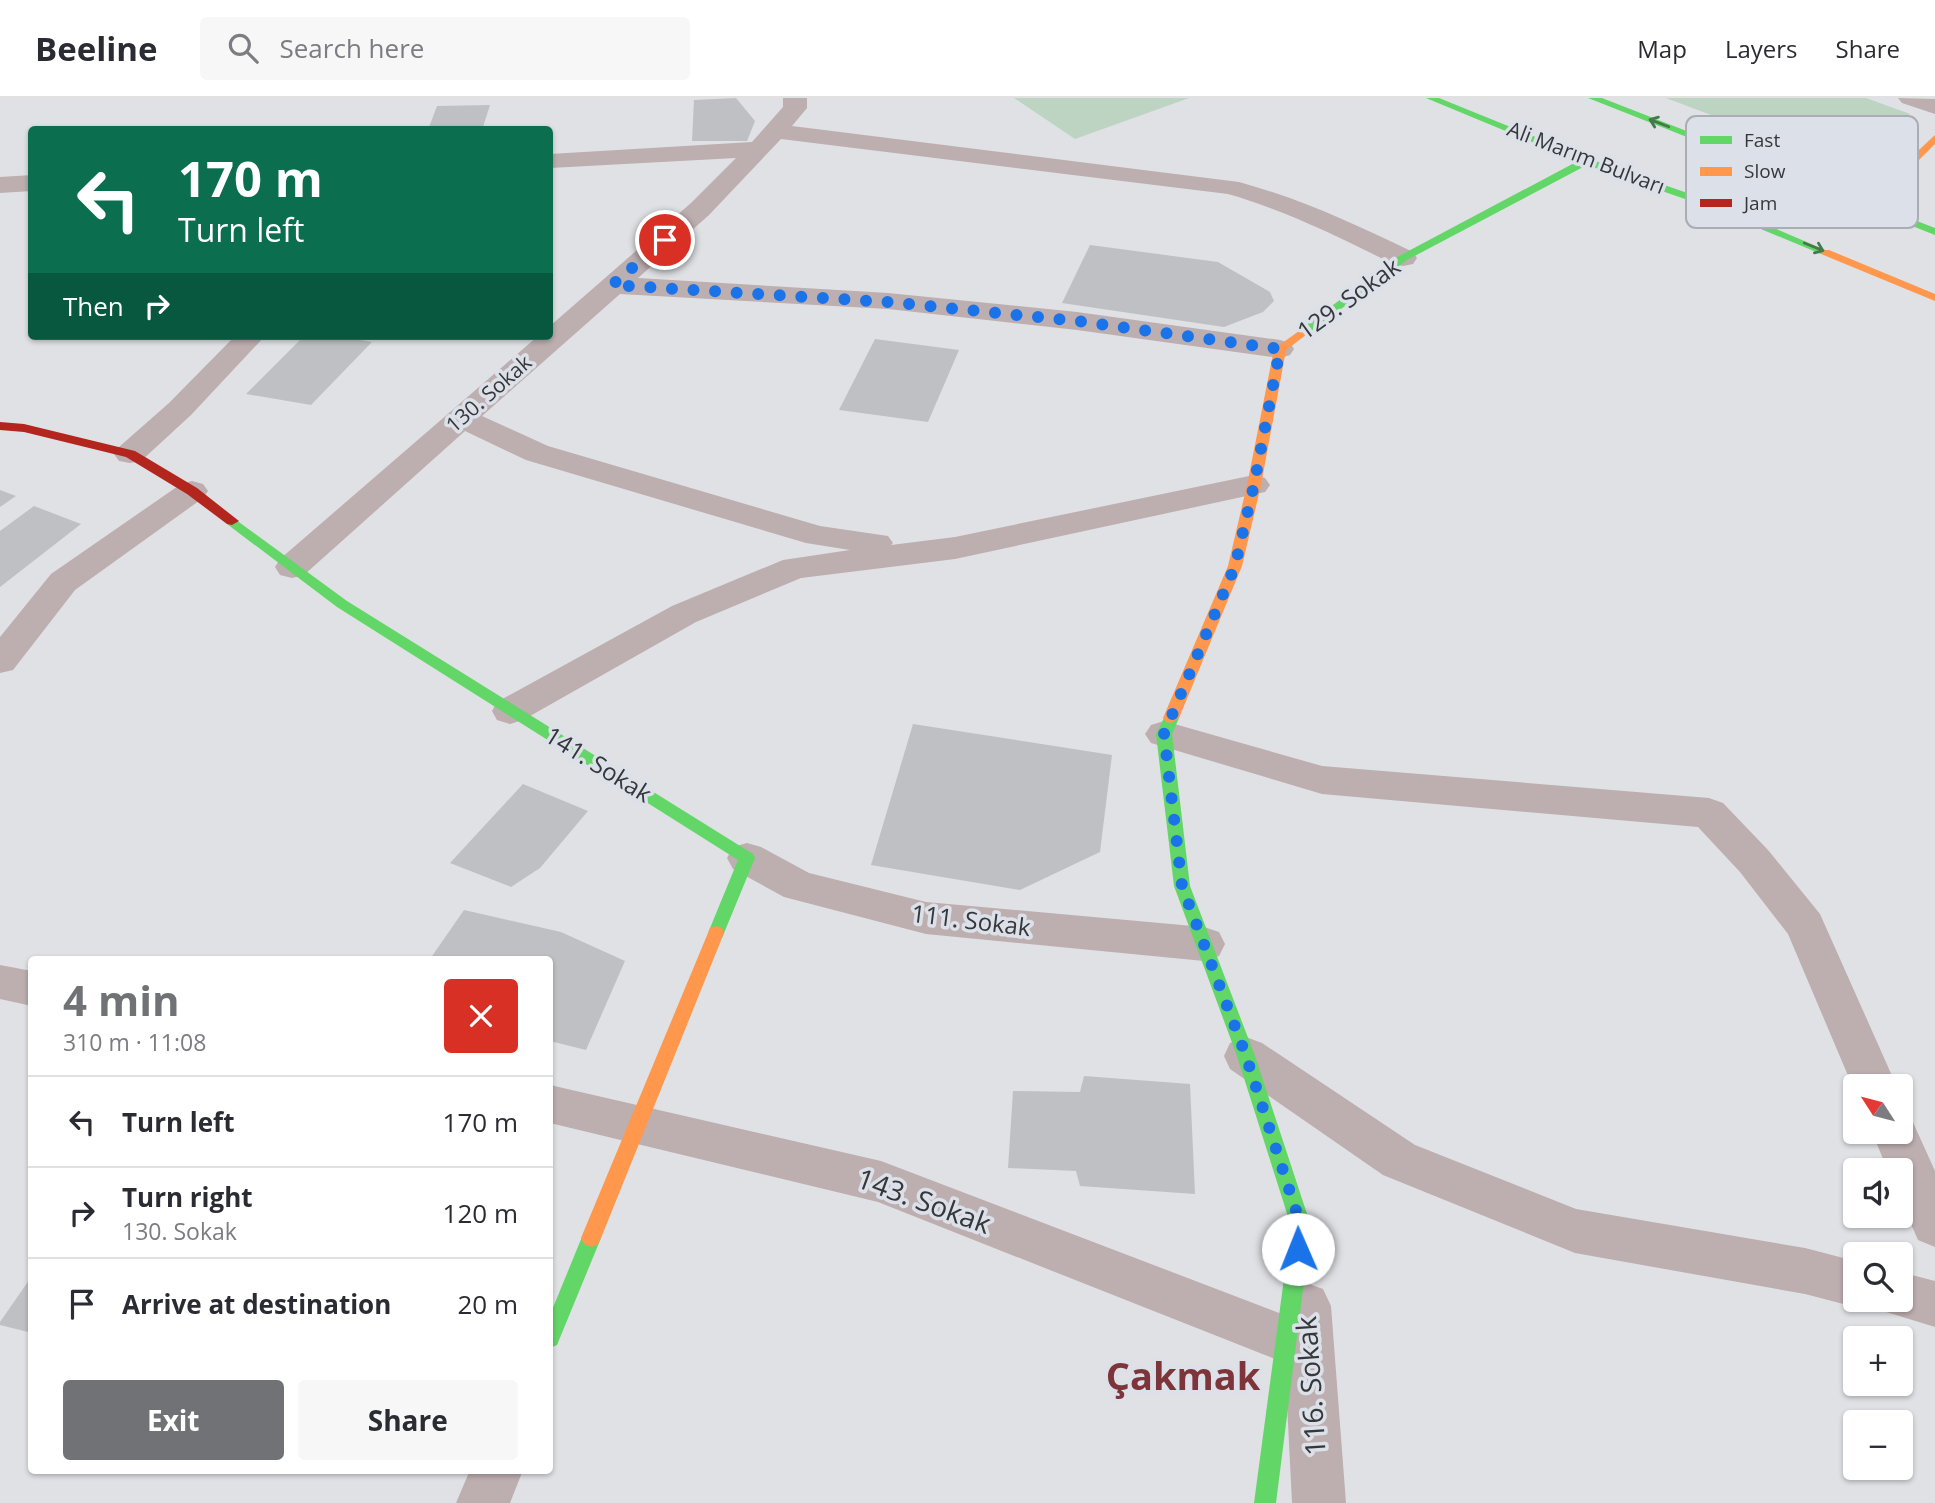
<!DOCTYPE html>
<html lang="en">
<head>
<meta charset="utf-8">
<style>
  body { margin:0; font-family:"Open Sans",sans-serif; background:#f7f7f7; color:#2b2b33; height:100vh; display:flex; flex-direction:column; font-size:26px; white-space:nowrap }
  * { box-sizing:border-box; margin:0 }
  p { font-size:23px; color:#7c7c81 }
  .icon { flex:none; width:38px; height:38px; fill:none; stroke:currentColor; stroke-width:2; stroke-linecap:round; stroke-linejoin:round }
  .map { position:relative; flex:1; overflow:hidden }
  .sheet { position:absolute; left:28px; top:858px; width:525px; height:518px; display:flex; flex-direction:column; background:#fff; border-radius:7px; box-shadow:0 2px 5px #0004 }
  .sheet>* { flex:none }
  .banner { position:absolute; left:28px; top:28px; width:525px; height:214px; border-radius:7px; box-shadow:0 2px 5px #0004; background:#0b6e4f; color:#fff; overflow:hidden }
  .needle { width:46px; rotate:306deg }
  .tools { position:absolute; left:1843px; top:976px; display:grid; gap:14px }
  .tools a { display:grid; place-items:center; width:70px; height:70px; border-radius:7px; background:#fff; box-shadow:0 2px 5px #0004; font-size:35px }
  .pin { position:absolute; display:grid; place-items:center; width:60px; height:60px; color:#fff; margin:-30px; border:4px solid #fff; border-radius:50%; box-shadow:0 2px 7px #0007 }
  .me { position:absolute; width:77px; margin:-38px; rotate:359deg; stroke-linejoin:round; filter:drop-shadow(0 0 5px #0008) }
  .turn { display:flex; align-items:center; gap:24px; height:147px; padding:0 35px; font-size:32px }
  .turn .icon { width:91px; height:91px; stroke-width:2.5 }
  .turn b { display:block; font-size:49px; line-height:60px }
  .then { display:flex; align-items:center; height:66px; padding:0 35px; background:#0003; gap:14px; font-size:26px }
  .round { display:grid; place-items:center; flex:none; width:74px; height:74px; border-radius:7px; background:#f7f7f7 }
  .headline { display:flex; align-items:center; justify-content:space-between; height:119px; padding:0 35px }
  h1 { font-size:42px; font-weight:700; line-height:52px; color:#707276 }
  .action { display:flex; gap:14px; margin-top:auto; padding:14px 35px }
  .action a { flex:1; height:80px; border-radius:7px; background:#707276; color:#fff; font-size:28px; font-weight:700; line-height:80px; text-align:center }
  .action a+a { background:#f7f7f7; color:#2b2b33 }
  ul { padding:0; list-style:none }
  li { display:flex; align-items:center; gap:21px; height:91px; padding:0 35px; border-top:2px solid #e1e1e2 }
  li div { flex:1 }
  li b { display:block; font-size:26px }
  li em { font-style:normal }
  header { display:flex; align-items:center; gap:42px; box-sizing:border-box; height:98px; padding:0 35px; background:#fff; border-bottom:2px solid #e1e1e2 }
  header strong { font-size:33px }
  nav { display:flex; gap:38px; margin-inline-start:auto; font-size:24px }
  .search { width:490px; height:63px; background:#f7f7f7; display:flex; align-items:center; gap:18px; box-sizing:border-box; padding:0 24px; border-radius:7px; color:#7c7c81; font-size:26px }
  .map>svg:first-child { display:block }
</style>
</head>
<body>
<header>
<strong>Beeline</strong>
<div class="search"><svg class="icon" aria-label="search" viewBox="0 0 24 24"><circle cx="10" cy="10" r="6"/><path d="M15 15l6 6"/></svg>Search here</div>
<nav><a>Map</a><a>Layers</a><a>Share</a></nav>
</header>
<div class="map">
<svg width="1935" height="1405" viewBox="0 0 1935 1405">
  <rect width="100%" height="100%" fill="#dfe1e5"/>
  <g fill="#bcd4c1">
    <polygon points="1014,0 1189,0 1075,41"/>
    <polygon points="1666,0 1866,0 1910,16 1852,59 1828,61"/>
  </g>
  <g fill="#bfc0c3">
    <polygon points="736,0 755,23 747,43 692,43 694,2"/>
    <polygon points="490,7 482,32 428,32 437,8"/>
    <polygon points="1090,147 1218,164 1270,194 1274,203 1263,214 1224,229 1062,205"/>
    <polygon points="304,238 336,238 372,244 311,307 246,296"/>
    <polygon points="875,241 959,252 928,324 839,312"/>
    <polygon points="0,392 16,398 0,409"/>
    <polygon points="34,408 81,426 0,489 0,433"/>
    <polygon points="913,626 1112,657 1100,754 1020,792 871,767"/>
    <polygon points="523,686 588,713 540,770 511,789 450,765"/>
    <polygon points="464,812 561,834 625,863 586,952 550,943 550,861 430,861"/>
    <polygon points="1084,978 1190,986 1195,1096 1080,1088 1076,1073 1008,1070 1013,993 1080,994"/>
    <polygon points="32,1178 32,1235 0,1227 0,1224"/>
  </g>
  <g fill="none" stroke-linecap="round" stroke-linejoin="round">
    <g fill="#bdaeb0" fill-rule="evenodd">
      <path d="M783,0H807V10L792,28L1239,84C1304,102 1352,125 1413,154L1417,160L1413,166L1403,168L1393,166C1339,139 1287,113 1228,96L781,41L709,117L638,180L888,195L1077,214L1280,242L1290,245L1294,251L1290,257L1280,260L1077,232L888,211L620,196L482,318L548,348L820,428L888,438L893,445L891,447L955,439L1254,377L1265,380L1270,387L1265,394L955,461L801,480L696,524L523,622L510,626L497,622L492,613L497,604L672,508L783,462L850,452L806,445L526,362L465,333L304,477L292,480L280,477L275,469L280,461L538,238H550V228L691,105L736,60L550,70V56L752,44L783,9Z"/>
      <polygon points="1898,0 1935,1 1935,16 1902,5"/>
      <polygon points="32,77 32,93 0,95 0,79"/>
      <polygon points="235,238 265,238 191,317 141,363 130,365 119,363 114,356 119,349 169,305"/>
      <polygon points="192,383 203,386 208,393 203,400 75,492 13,572 0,575 0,539 51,476 181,386"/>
      <polygon points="1164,623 1322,668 1709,700 1723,705 1768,752 1820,816 1897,989 1855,989 1855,994 1788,836 1740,774 1698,729 1322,696 1151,645 1145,636 1151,627"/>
      <polygon points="747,745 761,749 809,775 926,804 1204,829 1219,834 1225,846 1219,858 1204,863 926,836 784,799 733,771 727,760 733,749"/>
      <polygon points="0,867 32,873 32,908 0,901"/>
      <polygon points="1246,939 1262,945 1415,1047 1576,1111 1805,1150 1855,1163 1855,1202 1872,1202 1855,1209 1805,1196 1575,1155 1383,1077 1230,971 1224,958 1230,945"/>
      <polygon points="550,987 881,1063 1282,1216 1281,1208 1289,1191 1306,1185 1323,1191 1331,1208 1346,1405 1292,1405 1285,1265 878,1104 550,1025"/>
      <polygon points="1900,1016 1911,1020 1935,1073 1935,1149 1918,1142 1900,1101 1900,1073 1888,1073 1872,1034 1900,1034"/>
      <polygon points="1900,1174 1935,1183 1935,1229 1883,1213 1878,1202 1900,1202"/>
      <polygon points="470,1372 523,1372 510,1405 456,1405"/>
    </g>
    <g fill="#63d668" fill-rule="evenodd">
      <polygon points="1426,0 1439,0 1590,61 1716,105 1830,154 1821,156 1708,109 1587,67 1407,162 1310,234 1302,234 1302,230 1399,158 1578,63"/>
      <polygon points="1588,0 1602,0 1789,73 1897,80 1898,82 1893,85 1806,80 1935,130 1935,137"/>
      <polygon points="232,419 347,503 753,756 755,760 722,840 716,842 710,840 708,835 738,762 337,509 227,426 227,420"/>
      <polygon points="1171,615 1179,620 1172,636 1190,788 1255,958 1311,1128 1276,1405 1254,1405 1291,1128 1237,958 1174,788 1156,636 1166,616"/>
      <polygon points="591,1131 598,1134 601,1140 557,1247 550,1250 550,1217 584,1134"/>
    </g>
    <g fill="#ff974d" fill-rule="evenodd">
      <polygon points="1935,37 1935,46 1897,84 1889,84 1889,80"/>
      <polygon points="1821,152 1829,152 1935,196 1935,203 1821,156"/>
      <polygon points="1306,228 1310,230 1310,234 1286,252 1261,387 1242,468 1179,620 1171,625 1166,624 1163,620 1228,468 1247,387 1274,251"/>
      <polygon points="716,828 722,830 724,835 601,1140 598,1146 591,1149 584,1146 581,1140 708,835 710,830"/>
    </g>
    <polygon fill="#b3261e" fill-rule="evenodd" points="0,324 24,326 135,353 197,390 239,423 232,427 227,426 187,396 126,359 24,334 0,332"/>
  </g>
  <defs><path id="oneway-shaft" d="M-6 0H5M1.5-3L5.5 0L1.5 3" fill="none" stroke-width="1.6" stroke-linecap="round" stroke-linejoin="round" transform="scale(1.75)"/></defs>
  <g stroke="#47774c">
    <use href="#oneway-shaft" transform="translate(1659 25) rotate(-159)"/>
    <use href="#oneway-shaft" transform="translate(1814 149) rotate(22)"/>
  </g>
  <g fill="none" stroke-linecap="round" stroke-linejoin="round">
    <polyline stroke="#1a73e8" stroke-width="12" stroke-dasharray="0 21.6" points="665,142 612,187 888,204 1077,223 1280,251 1254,387 1235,468 1164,636 1182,788 1246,958 1301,1128 1298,1151"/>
  </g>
  <g text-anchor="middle" stroke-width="7" stroke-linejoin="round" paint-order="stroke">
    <g font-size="21" fill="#35373a" stroke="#dce0e8">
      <text transform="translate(1586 60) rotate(21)" y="7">Ali Marım Bulvarı</text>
      <text transform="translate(489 296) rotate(-41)" y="7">130. Sokak</text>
    </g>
    <g font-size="24" fill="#35373a" stroke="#dce0e8">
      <text transform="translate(1349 201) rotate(-36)" y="8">129. Sokak</text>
      <text transform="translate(598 667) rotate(32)" y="8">141. Sokak</text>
      <text transform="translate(971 823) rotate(7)" y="8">111. Sokak</text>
    </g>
    <g font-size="28" fill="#35373a" stroke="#dce0e8">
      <text transform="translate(924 1103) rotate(20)" y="10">143. Sokak</text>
      <text transform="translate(1311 1288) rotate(-94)" y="10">116. Sokak</text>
    </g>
    <g font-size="38" font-weight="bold" fill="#7d353a" stroke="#dce0e8">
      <text x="1183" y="1292">Çakmak</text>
    </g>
  </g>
  <rect x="1686" y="18" width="232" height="112" rx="10" fill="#dce0e8" stroke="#aaadb4" stroke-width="2"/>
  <rect x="1700" y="38" width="32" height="8" fill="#63d668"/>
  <rect x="1700" y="69" width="32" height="9" fill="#ff974d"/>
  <rect x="1700" y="101" width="32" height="8" fill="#b3261e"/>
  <g font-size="19" fill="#35373a">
    <text x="1744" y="49">Fast</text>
    <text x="1744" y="80">Slow</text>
    <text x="1744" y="112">Jam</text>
  </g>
</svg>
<div class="tools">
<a><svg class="needle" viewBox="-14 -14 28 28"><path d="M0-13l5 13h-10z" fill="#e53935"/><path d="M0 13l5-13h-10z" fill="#7c7c81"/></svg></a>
<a><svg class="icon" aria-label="sound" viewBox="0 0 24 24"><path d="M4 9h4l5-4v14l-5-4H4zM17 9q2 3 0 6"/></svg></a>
<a><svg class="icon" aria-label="search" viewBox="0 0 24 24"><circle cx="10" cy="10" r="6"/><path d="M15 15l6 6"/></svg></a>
<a>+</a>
<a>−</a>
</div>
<div class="pin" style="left:665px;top:142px;background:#d93025"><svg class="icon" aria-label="arrive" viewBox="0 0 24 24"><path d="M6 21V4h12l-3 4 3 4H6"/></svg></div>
<svg class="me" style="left:1298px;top:1151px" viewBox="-20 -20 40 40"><circle r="19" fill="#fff"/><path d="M0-13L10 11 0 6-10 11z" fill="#1a73e8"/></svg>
<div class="banner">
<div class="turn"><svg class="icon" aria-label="left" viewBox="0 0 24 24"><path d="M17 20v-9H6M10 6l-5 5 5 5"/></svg><div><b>170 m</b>Turn left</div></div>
<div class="then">Then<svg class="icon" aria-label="right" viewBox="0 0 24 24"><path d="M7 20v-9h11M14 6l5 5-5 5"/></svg></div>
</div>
<section class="sheet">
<div class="headline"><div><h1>4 min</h1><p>310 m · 11:08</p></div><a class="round" style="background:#d93025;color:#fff"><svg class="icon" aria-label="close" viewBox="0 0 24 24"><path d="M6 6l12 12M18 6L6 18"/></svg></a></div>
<ul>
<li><svg class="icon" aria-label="left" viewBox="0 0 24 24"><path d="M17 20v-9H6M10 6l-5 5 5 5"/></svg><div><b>Turn left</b></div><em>170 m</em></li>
<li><svg class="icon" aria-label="right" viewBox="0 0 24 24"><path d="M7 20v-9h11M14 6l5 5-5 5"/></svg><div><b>Turn right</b><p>130. Sokak</p></div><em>120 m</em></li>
<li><svg class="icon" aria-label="arrive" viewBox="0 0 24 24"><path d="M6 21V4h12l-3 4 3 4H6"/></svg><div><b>Arrive at destination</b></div><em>20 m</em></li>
</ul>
<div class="action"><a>Exit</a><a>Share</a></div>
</section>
</div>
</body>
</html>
